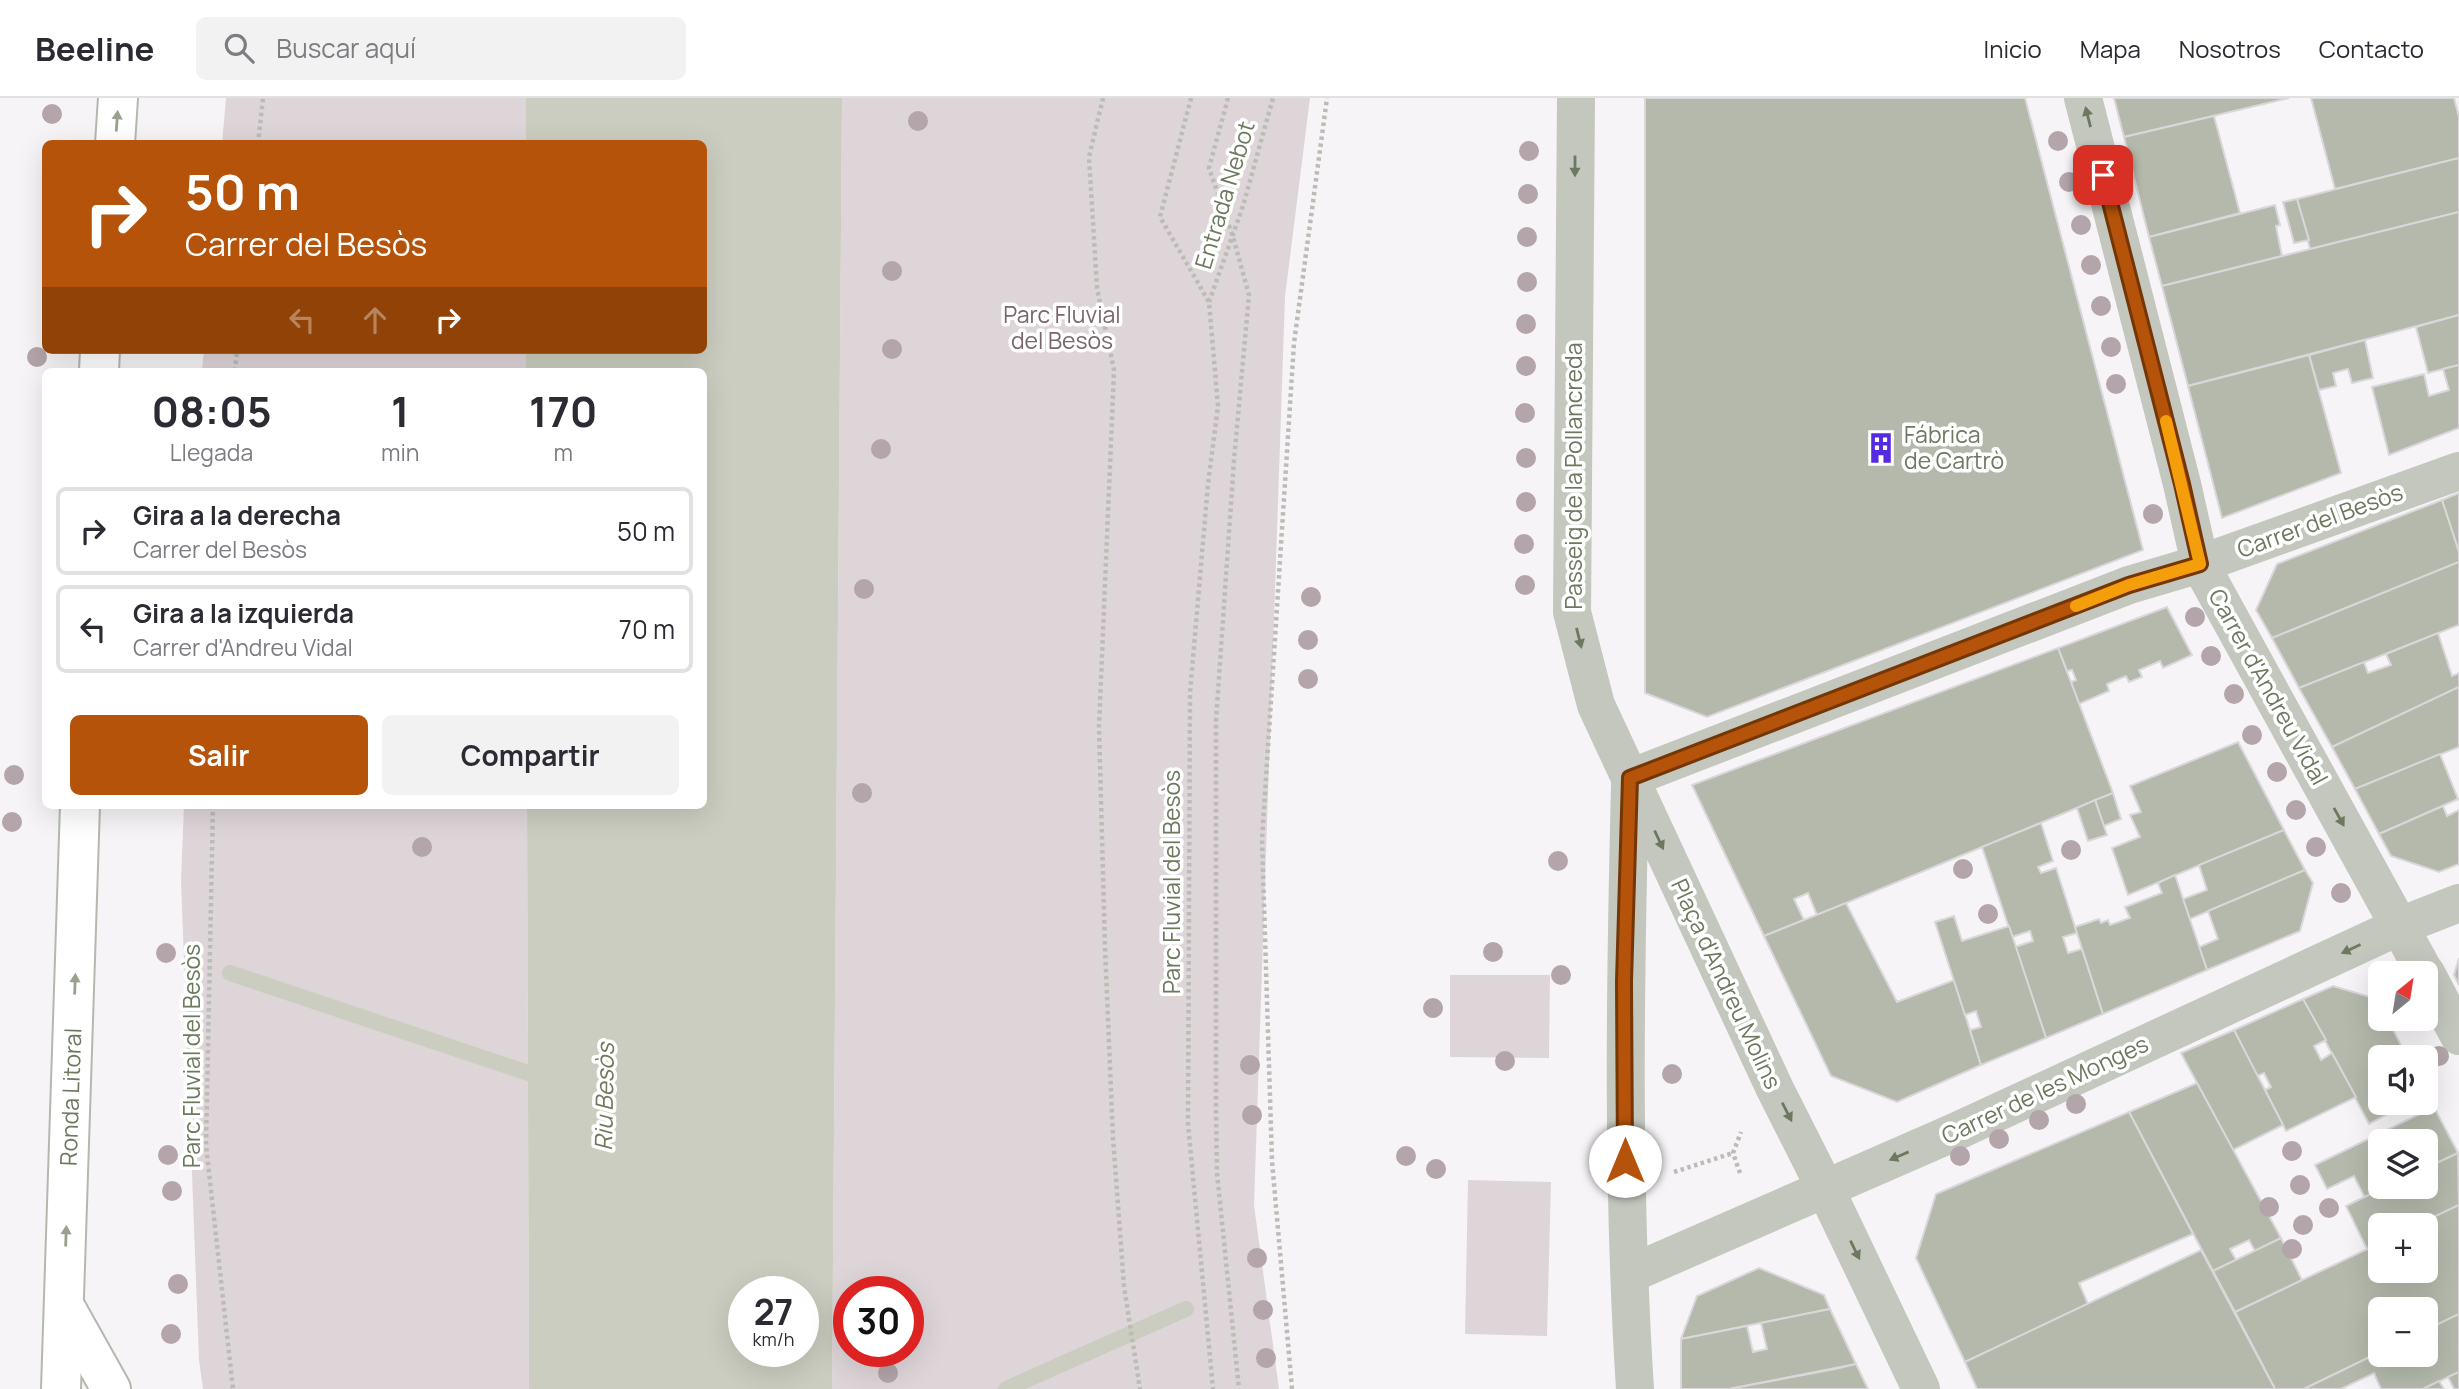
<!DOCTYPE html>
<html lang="es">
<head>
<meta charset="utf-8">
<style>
  body { margin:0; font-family:Manrope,sans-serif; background:#f2f2f3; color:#2b2b33; height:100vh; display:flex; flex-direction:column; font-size:26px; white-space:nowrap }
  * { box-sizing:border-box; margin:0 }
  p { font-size:23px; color:#7c7c81 }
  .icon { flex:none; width:38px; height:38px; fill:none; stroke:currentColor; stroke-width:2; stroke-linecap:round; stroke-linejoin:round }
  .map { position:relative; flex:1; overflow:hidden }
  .details { position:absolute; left:42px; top:270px; width:665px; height:441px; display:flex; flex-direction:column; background:#fff; border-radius:10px; box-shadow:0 7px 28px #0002 }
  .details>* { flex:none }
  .top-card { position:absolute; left:42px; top:42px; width:665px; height:214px; border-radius:10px; box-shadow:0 7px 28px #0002; background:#b45309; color:#fff; overflow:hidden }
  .needle { width:46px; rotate:30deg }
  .buttons { position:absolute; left:2368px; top:863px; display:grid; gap:14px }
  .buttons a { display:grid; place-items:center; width:70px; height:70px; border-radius:10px; background:#fff; box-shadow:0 7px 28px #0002; font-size:35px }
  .speed { position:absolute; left:728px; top:1178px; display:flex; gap:14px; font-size:35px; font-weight:700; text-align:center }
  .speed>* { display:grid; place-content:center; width:91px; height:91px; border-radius:50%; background:#fff; box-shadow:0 7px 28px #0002; line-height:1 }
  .speed small { font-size:18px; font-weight:400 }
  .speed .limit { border:10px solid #d22; background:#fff; color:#111 }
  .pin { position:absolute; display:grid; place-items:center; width:60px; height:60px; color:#fff; margin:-30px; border-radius:14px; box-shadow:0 4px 10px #0006 }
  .me { position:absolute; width:77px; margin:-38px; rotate:0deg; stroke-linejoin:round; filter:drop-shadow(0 0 5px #0008) }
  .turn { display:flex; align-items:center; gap:24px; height:147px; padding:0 28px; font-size:32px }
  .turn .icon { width:91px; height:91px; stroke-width:2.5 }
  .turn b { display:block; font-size:49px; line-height:60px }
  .lanes { display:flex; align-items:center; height:66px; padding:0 28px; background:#0003; justify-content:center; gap:35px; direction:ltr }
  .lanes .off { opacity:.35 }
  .eta { display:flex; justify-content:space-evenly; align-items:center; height:119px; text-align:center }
  .eta b { font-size:42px; font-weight:700; line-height:49px }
  .primary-button { display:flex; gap:14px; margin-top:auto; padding:14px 28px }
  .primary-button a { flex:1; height:80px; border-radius:10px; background:#b45309; color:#fff; font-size:28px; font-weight:700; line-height:80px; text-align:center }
  .primary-button a+a { background:#f2f2f3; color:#2b2b33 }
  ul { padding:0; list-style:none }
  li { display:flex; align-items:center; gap:21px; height:88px; margin:0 14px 10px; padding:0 14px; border:4px solid #e1e1e2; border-radius:10px }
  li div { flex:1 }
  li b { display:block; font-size:26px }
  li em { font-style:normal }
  header { display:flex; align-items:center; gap:42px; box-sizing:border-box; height:98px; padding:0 35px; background:#fff; border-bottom:2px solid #e1e1e2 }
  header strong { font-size:33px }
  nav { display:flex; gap:38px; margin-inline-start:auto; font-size:24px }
  .search { width:490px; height:63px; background:#f2f2f3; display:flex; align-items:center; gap:18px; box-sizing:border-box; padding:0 24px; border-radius:10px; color:#7c7c81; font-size:26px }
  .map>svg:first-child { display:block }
</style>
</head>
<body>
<header>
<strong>Beeline</strong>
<div class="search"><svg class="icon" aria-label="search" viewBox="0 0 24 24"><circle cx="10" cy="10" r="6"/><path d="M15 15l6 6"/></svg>Buscar aquí</div>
<nav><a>Inicio</a><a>Mapa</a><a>Nosotros</a><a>Contacto</a></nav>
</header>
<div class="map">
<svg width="2459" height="1291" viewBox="0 0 2459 1291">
  <rect width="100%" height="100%" fill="#f7f4f7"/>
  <g fill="#ded5d9" fill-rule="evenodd">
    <polygon points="226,0 526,0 526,45 222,46"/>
    <path d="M842,0H1310L1285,199L1254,1107L1279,1291H832ZM849,1194H908V1253H849Z"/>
    <polygon points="204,252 526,252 526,273 202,273"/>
    <polygon points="184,707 527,707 529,1291 203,1291 199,1262 181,783"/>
    <polygon points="1450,877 1550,877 1549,960 1450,959"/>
    <polygon points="1468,1082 1551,1084 1547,1238 1465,1236"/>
  </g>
  <path fill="#cacdbf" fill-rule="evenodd" d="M526,0H842L832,1291H529L527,707H704V273H526V252H704V46L526,45ZM744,1194H803V1253H744Z"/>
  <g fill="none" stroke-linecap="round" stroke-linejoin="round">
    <g stroke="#cacdbf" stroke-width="16">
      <polyline points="230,875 546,981"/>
      <polyline points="1006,1291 1186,1211"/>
    </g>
  </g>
  <g fill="#b4b9ac" stroke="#d9d7d9" stroke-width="2">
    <polygon points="1645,0 2025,0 2143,452 1707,619 1645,595"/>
    <polygon points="2114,0 2289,0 2124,39"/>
    <polygon points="2311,0 2454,0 2459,19 2459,60 2335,91"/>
    <polygon points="2214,18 2240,115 2149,139 2124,39"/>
    <polygon points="2459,60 2459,114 2310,151 2297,101"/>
    <polygon points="2297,101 2309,142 2294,145 2283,104"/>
    <polygon points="2275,107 2280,127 2276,128 2282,158 2162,188 2149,139"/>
    <polygon points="2459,114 2459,217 2188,288 2162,188"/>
    <polygon points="2459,217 2459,267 2428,275 2416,229"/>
    <polygon points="2365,242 2373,280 2352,285 2348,271 2333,275 2336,288 2319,292 2309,257"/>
    <polygon points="2309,257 2341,375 2222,420 2188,288"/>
    <polygon points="2459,267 2459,330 2389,357 2372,289 2424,276 2429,298 2449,292 2443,271"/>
    <polygon points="2459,395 2459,449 2457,449 2442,402"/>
    <polygon points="2442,402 2459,454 2459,464 2272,540 2256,512 2277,466"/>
    <polygon points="2459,464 2459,527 2299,590 2272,540"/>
    <polygon points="2167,509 2192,557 2163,570 2160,563 2139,572 2142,579 2129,584 2126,578 2107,586 2109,593 2079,606 2071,584 2076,582 2072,572 2067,573 2058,550"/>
    <polygon points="2438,535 2452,578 2459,575 2459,589 2332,649 2299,590 2364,564 2368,575 2391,567 2386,556"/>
    <polygon points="2058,550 2113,695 1817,817 1808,795 1794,801 1804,822 1764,838 1692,687"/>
    <polygon points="2459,589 2459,649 2355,691 2332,649"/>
    <polygon points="2238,644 2284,732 2128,797 2112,750 2140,739 2130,717 2141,714 2130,688"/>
    <polygon points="2440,656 2458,701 2379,736 2355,691"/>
    <polygon points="2113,695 2121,721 2104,728 2095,702"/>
    <polygon points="2095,702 2107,737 2088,743 2077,710"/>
    <polygon points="2443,708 2447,718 2459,712 2459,766 2439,774 2391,758 2379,736"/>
    <polygon points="2041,725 2053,763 2038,769 2041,775 2056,770 2077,835 2063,839 2068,855 2082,851 2103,916 2046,940 2015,849 2033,843 2030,833 2012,839 1982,749"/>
    <polygon points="2284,732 2305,772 2190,821 2183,801 2207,792 2199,767"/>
    <polygon points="2305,772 2313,785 2300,833 2207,872 2199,849 2218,841 2208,813"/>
    <polygon points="2175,777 2207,872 2103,916 2075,829 2099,821 2101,825 2108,822 2110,827 2130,820 2125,809 2162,795 2158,785"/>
    <polygon points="1846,805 1897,904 1954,882 1981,967 1897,1004 1831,978 1764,838"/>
    <polygon points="1954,818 1962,843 2009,828 2046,940 1981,967 1970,932 1981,929 1976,913 1965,917 1935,824"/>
    <polygon points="2459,860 2459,887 2454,877"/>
    <polygon points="2333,888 2377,901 2380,907 2380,920 2387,920 2407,959 2380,959 2380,1004 2410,1004 2369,1026 2303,901"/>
    <polygon points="2303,901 2326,942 2314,948 2321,962 2332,955 2356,999 2286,1033 2265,992 2271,989 2264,975 2257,978 2234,932"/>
    <polygon points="2234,932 2283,1027 2233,1052 2181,955"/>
    <polygon points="2197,985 2281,1140 2255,1153 2249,1142 2230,1151 2236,1162 2213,1173 2129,1014"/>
    <polygon points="2434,1009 2458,1055 2426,1070 2426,1043 2380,1043 2380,1088 2387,1088 2365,1100 2354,1078 2327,1091 2315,1067"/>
    <polygon points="2129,1014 2193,1136 2079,1185 2088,1206 1965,1264 1916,1160 1936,1096"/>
    <polygon points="2458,1055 2459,1107 2417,1127 2380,1127 2380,1145 2367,1151 2346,1108 2387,1088 2426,1088 2426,1070"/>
    <polygon points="2459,1107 2459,1216 2426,1232 2426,1211 2380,1211 2380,1254 2304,1291 2275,1291 2235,1214 2380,1145 2380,1172 2426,1172 2426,1127 2417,1127"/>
    <polygon points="2281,1140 2302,1182 2235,1214 2213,1173"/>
    <polygon points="2201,1152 2275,1291 1977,1291 1965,1264"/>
    <polygon points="1759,1170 1824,1197 1830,1211 1681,1241 1697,1198"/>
    <polygon points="1830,1211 1856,1266 1729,1291 1681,1291 1681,1241 1747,1228 1753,1254 1767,1251 1761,1225"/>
    <polygon points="2459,1216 2459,1274 2423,1291 2381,1291 2374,1275 2341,1291 2304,1291 2380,1254 2380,1256 2426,1256 2426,1232"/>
    <polygon points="1856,1266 1868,1291 1729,1291 1835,1271"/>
    <polygon points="2459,1274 2459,1291 2454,1291 2448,1279"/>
    <polygon points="2439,1283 2444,1291 2423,1291"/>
  </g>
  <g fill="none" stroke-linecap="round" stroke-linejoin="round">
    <defs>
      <g id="highway">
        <polyline points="115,46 118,0"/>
        <polyline points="99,273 100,252"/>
        <polyline points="64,1207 111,1291"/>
        <polyline points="61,1291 80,707"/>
      </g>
    </defs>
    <use href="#highway" stroke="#b4b8af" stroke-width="42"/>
    <g stroke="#babdb6" stroke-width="4.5" stroke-dasharray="3.5 3.5" stroke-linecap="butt">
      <polyline points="1103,0 1089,59 1097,190 1114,272 1099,629 1105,849 1113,1040 1124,1188 1140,1291"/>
      <polyline points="1191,0 1160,119 1209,204 1218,308 1208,386 1190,595 1188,1026 1213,1291"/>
      <polyline points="1228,0 1209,70 1233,139 1249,197 1234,362 1216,623 1216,1011 1217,1075 1239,1291"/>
      <polyline points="258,46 263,0"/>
      <polyline points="1209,204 1243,108 1273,0"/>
      <polyline points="235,273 237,252"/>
      <polyline points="213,707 206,1047 233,1291"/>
      <polyline points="1674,1074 1733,1055"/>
      <polyline points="1740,1075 1733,1055 1741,1034"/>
      <polyline points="1292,1291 1272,1063 1262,742 1294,245 1327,0"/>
    </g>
    <g stroke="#c3c7be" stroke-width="38">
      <polyline points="1576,0 1572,514 1596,607 1775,991 1825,1090 1921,1291"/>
      <polyline points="2083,0 2182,386 2200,466 2425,875"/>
      <polyline points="1630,680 2129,487 2200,466 2459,373"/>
      <path d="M1630,688C1625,890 1622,1089 1635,1291"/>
      <polyline points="2426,875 2459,938"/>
      <polyline points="1630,1176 1955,1034 2400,828 2459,805"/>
    </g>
    <use href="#highway" stroke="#fff" stroke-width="38"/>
  </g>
  <g fill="#b3a5a9">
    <circle cx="52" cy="16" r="10"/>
    <circle cx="918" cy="23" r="10"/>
    <circle cx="2058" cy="43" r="10"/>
    <circle cx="1529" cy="53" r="10"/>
    <circle cx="2069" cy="84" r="10"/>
    <circle cx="1528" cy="96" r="10"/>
    <circle cx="2081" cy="127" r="10"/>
    <circle cx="1527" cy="139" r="10"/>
    <circle cx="2091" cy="167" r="10"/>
    <circle cx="892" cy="173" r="10"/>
    <circle cx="1527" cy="184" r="10"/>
    <circle cx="2101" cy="208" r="10"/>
    <circle cx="1526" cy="226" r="10"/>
    <circle cx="2111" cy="249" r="10"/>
    <circle cx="892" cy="251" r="10"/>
    <circle cx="37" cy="259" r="10"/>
    <circle cx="1526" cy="268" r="10"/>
    <circle cx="2116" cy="286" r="10"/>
    <circle cx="1525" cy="315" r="10"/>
    <circle cx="881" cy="351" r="10"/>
    <circle cx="1526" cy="360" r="10"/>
    <circle cx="1526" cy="404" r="10"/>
    <circle cx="2153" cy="416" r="10"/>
    <circle cx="1524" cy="446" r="10"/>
    <circle cx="1525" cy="487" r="10"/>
    <circle cx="864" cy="491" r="10"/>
    <circle cx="1311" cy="499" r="10"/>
    <circle cx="2195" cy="519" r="10"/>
    <circle cx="1308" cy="542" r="10"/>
    <circle cx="2211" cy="558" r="10"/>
    <circle cx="1308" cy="581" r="10"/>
    <circle cx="2234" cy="596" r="10"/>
    <circle cx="2252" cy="637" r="10"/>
    <circle cx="2277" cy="674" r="10"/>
    <circle cx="14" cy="677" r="10"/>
    <circle cx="862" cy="695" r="10"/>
    <circle cx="2296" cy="712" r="10"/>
    <circle cx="12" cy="724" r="10"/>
    <circle cx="422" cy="749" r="10"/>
    <circle cx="2316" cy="749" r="10"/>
    <circle cx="2071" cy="752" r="10"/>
    <circle cx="1558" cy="763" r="10"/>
    <circle cx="1963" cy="771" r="10"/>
    <circle cx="2341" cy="795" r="10"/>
    <circle cx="1988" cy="816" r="10"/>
    <circle cx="1493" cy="854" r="10"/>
    <circle cx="166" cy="855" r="10"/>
    <circle cx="1561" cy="877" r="10"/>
    <circle cx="1433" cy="910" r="10"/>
    <circle cx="2439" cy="958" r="10"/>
    <circle cx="1505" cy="963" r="10"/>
    <circle cx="1250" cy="967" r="10"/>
    <circle cx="1672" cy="976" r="10"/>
    <circle cx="2076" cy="1006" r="10"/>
    <circle cx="1252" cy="1017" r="10"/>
    <circle cx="2039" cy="1022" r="10"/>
    <circle cx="1999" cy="1041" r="10"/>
    <circle cx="2292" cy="1053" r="10"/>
    <circle cx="168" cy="1057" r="10"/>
    <circle cx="1406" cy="1058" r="10"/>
    <circle cx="1960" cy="1058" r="10"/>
    <circle cx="1436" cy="1071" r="10"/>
    <circle cx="2300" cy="1087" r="10"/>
    <circle cx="172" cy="1093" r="10"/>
    <circle cx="2269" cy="1109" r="10"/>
    <circle cx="2329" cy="1110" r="10"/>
    <circle cx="2303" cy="1127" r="10"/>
    <circle cx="2292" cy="1151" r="10"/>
    <circle cx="1257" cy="1160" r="10"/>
    <circle cx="178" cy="1186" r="10"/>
    <circle cx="1263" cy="1212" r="10"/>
    <circle cx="171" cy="1236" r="10"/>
    <circle cx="1266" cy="1260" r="10"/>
    <circle cx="888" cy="1275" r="10"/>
  </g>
  <defs><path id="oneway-solid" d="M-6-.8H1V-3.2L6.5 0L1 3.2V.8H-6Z" transform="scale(1.75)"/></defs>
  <g fill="#6d795e">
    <use href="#oneway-solid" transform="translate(2088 19) rotate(-104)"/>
    <use href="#oneway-solid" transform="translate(1575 68) rotate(90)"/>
    <use href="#oneway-solid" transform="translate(1579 540) rotate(76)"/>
    <use href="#oneway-solid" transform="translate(2339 719) rotate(61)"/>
    <use href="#oneway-solid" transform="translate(1659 742) rotate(65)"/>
    <use href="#oneway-solid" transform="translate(2351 851) rotate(155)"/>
    <use href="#oneway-solid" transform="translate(1787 1014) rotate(63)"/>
    <use href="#oneway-solid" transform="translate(1899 1058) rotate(157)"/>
    <use href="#oneway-solid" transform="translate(1855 1152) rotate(64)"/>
  </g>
  <g fill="#99a18e">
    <use href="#oneway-solid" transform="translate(117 23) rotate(-86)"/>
    <use href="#oneway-solid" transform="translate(75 886) rotate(-88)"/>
    <use href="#oneway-solid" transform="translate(66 1138) rotate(-88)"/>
  </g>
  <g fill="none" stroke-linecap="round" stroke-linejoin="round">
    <defs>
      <polyline id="route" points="1625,1063 1624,883 1630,680 2129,487 2200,466 2182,386 2103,77"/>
    </defs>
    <use href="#route" stroke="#753606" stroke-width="18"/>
    <use href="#route" stroke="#b45309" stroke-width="12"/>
    <polyline stroke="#f59e0b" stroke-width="12" points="2076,508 2129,487 2200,466 2166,323"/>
  </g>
  <defs>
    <symbol id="building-bare" viewBox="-9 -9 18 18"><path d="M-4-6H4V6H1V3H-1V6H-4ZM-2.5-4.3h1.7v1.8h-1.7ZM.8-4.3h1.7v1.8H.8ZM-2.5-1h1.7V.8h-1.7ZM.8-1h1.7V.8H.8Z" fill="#542ae2" stroke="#fff" stroke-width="2.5" paint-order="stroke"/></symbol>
  </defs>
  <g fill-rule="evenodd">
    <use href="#building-bare" x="1859" y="328" width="44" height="44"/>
  </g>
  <g text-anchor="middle" stroke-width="7" stroke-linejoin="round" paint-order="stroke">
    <g font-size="23" fill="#6d795e" stroke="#fff">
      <text transform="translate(1225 97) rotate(-73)" y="8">Entrada Nebot</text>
      <text transform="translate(1574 378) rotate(-90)" y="8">Passeig de la Pollancreda</text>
      <text transform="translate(2320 423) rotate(-20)" y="8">Carrer del Besòs</text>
      <text transform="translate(2268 589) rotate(61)" y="8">Carrer d'Andreu Vidal</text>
      <text transform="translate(1172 784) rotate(-90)" y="8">Parc Fluvial del Besòs</text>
      <text transform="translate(1726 886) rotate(65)" y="8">Plaça d'Andreu Molins</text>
      <text transform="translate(192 958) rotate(-90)" y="8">Parc Fluvial del Besòs</text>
      <text transform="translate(2045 992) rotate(-25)" y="8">Carrer de les Monges</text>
      <text transform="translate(71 999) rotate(-88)" y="8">Ronda Litoral</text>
    </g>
    <g font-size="23" fill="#7c656a" stroke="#fff">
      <text x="1062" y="225">Parc Fluvial<tspan x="1062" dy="26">del Besòs</tspan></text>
    </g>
    <g font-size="23" fill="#6d795e" stroke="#fff" text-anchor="start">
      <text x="1904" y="345">Fábrica<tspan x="1904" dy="26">de Cartrò</tspan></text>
    </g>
    <g font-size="24" font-style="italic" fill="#727a5e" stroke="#fff">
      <text transform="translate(605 999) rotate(-89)" y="8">Riu Besòs</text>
    </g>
  </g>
</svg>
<div class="buttons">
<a><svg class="needle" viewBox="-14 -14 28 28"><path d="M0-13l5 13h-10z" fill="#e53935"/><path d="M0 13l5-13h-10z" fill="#7c7c81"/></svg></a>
<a><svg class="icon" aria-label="sound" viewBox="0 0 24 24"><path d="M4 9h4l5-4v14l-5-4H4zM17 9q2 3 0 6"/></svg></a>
<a><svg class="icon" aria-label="layers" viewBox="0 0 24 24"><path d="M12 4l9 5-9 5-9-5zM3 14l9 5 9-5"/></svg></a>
<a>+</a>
<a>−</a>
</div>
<div class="speed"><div>27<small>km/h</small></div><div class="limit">30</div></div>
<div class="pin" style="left:2103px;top:77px;background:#d93025"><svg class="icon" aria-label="arrive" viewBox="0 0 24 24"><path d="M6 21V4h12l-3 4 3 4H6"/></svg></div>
<svg class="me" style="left:1625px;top:1063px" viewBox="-20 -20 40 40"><circle r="19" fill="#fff"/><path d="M0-13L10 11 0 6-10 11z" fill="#b45309"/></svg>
<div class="top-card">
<div class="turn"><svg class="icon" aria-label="right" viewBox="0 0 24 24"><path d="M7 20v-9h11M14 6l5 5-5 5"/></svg><div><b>50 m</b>Carrer del Besòs</div></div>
<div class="lanes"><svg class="icon off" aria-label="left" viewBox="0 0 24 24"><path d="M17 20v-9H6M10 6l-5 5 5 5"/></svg><svg class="icon off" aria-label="ahead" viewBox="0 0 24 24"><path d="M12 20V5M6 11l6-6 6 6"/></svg><svg class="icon" aria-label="right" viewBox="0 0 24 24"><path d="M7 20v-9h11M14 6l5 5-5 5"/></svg></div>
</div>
<section class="details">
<div class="eta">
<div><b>08:05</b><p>Llegada</p></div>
<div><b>1</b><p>min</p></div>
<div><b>170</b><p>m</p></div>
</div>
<ul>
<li><svg class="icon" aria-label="right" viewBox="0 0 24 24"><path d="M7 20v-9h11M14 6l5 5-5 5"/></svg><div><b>Gira a la derecha</b><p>Carrer del Besòs</p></div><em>50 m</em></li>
<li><svg class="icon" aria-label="left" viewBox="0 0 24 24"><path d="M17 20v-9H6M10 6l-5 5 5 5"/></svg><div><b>Gira a la izquierda</b><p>Carrer d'Andreu Vidal</p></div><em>70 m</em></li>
</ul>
<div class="primary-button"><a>Salir</a><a>Compartir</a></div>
</section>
</div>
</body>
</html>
